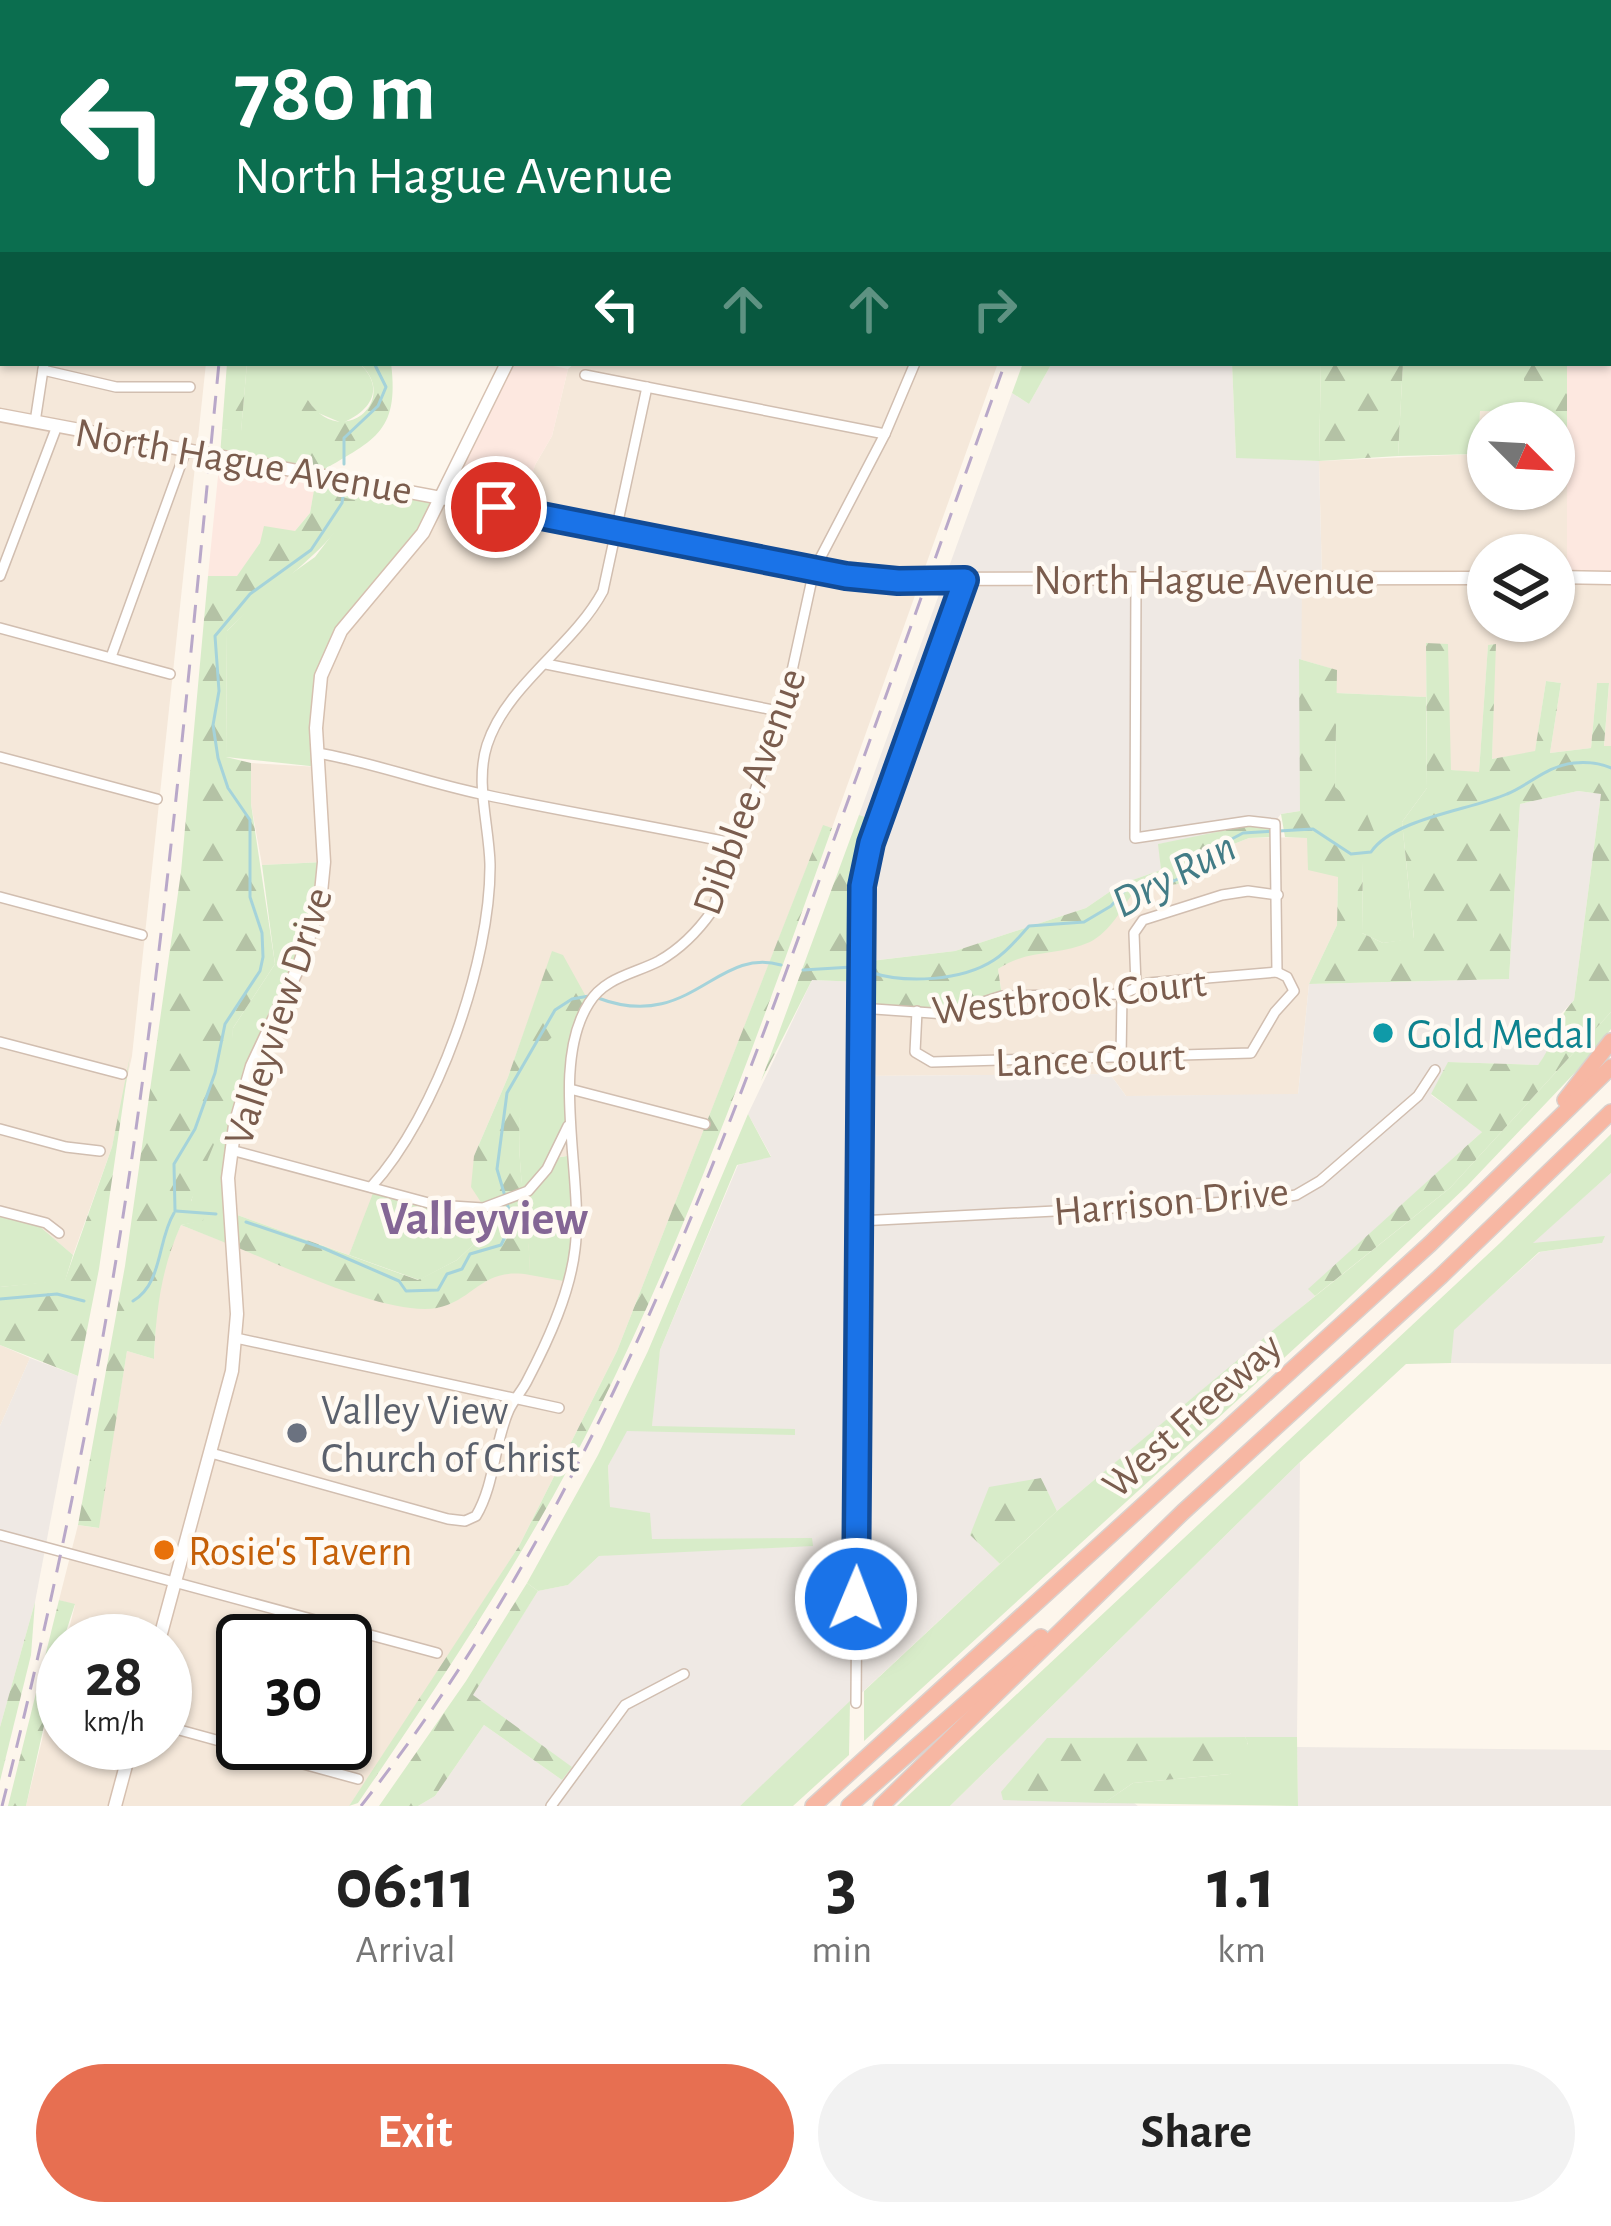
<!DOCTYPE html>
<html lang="en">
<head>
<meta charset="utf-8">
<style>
  body { margin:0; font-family:"Alegreya Sans",sans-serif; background:#f2f2f2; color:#222; height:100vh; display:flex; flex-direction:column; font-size:45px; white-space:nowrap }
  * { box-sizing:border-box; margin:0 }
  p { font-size:39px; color:#767676 }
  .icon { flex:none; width:66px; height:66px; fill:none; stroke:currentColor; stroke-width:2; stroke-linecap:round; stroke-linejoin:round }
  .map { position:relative; height:1806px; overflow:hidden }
  .details { display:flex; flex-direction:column; background:#fff; flex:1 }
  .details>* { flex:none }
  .guide { position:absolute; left:0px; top:0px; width:1611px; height:366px; box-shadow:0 3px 9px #0004; background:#0b6e4f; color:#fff; overflow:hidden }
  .needle { width:78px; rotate:114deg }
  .fabs { position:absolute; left:1467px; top:402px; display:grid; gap:24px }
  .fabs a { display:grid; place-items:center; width:108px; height:108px; border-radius:50%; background:#fff; box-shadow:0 3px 9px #0004; font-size:60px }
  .speed { position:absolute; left:36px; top:1614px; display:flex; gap:24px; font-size:60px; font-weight:700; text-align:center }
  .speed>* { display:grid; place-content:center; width:156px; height:156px; border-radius:50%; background:#fff; box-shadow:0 3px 9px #0004; line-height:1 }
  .speed small { font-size:30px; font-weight:400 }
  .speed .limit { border:6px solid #111; border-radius:18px; background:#fff; color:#111 }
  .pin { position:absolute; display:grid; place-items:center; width:102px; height:102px; color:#fff; margin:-51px; border:6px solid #fff; border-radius:50%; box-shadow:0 3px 12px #0007 }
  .me { position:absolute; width:132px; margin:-66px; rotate:1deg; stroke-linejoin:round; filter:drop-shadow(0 0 9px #0008) }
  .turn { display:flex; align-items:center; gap:42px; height:252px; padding:0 36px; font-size:54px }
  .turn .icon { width:156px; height:156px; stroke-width:2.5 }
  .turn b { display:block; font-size:84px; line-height:102px }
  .lanes { display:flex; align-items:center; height:114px; padding:0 36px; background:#0003; justify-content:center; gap:60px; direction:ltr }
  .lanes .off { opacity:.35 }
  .eta { display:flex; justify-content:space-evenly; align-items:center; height:204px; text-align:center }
  .eta b { font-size:72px; font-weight:700; line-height:84px }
  .cta { display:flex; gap:24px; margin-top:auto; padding:24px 36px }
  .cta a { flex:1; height:138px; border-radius:72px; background:#e76f51; color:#fff; font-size:48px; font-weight:700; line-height:138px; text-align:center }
  .cta a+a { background:#f2f2f2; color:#222 }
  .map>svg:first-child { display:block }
</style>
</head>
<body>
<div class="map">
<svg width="1611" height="1806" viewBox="0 0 1611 1806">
  <defs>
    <pattern id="forest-firs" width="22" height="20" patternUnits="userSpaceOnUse" patternTransform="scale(3)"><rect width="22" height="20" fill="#d8ecc9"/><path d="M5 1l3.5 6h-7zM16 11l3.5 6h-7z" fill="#b4c2a5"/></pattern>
  </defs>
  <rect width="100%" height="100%" fill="#fdf6ec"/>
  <g fill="#f5e8da" fill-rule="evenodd">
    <polygon points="0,0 20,0 3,3 3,363 206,363 132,1056 112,1147 73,1255 38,1225 0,1215"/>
    <polygon points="682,0 1128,0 681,3"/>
    <path d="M575,363H998L832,828L823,826L617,1351L519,1546L388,1749L349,1806H26L63,1653V1743H165V1641H66L75,1605L59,1600L78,1525L98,1528L127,1351L154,1359L157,1303L168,1253L181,1225L366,1297L438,1308L506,1270L572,1155L554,1158L553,951L508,1077L474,1156L483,1208H467L376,1189L349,1255L229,1212L231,1150L323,862L262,865L251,804V763L319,767L324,666L443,496L521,512L535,465L552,436L568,369ZM243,1641H345V1743H243Z"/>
    <path d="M1480,411L1524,412V423H1488V489H1554V474L1567,475V581L1611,584V746L1604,747L1609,684H1597L1591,748L1550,753L1561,683L1546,681L1535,752L1492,759L1495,644L1488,646L1479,773L1450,770L1426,643V697L1336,693V670L1299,659L1302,579L1322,578L1319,461L1477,454ZM1488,555H1554V621H1488Z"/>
    <polygon points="1307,837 1338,876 1337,925 1309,984 1298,1095 1126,1096 1110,1074 858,1076 860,1008 1002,995 998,969 1014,958 1091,941 1109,926 1135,890 1178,884 1216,851 1249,838"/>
    <polygon points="0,1345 30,1358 0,1426"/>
  </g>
  <g fill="#fde8e0">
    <polygon points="1611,304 1611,584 1567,582 1567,363 1608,363"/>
    <polygon points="507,363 538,363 568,369 552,436 535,465 521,513 443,496"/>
    <polygon points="220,456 317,474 310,513 295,531 260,543 237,577 208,576"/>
  </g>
  <g fill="#efe9e4">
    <polygon points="1052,363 1232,363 1236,457 1319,461 1322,579 1302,580 1300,811 1281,814 1272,825 1159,844 1161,870 1121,884 1086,908 955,951 861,962 859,815 1012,393 1029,404"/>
    <polygon points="1578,791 1601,794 1574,1000 1556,1019 1549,1051 1538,1065 1449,1062 1431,1095 1483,1131 1309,1290 1315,1296 1057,1511 1041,1479 970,1535 1000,1564 740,1806 418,1806 435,1796 484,1725 562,1780 571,1767 472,1695 538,1591 568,1585 599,1556 718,1541 651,1539 610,1507 608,1466 626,1431 795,1430 652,1427 654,1385 660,1350 738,1165 771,1156 748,1114 812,980 860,982 859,1076 1110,1074 1126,1096 1298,1094 1309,984 1509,979 1520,804"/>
    <polygon points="1611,1173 1611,1364 1451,1363 1453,1330 1540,1252 1602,1243 1531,1244"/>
    <polygon points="30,1358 78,1376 35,1602 0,1727 0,1426"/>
    <polygon points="1300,1462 1297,1737 1047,1738 1138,1806 950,1806"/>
    <polygon points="1297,1747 1611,1750 1611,1806 1298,1806"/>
  </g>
  <g fill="#d8ecc9">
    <path d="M247,363H359C386,388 371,411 342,423L316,412L308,400L291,469L220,456L222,429L241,431Z"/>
    <polygon points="1232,363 1321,363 1319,461 1236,458"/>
    <polygon points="1403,363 1524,363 1524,412 1480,411 1478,454 1398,456"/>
    <polygon points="317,474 443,496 423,533 348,621 324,666 319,767 226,757 227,631 267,591 315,557 357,502 314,490"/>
    <polygon points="1336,693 1426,697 1427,788 1402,822 1414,939 1383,943 1362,933 1363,861 1335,788"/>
    <path d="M324,862C316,954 253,1033 235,1124C228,1162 232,1206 231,1245L181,1225L203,1220L191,1202L230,1060L233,1028L275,964L262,865Z"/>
    <polygon points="1611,1012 1611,1029 1586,1061 1467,1186 1331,1315 864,1741 864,1691 1057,1511 1283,1322 1450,1188"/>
    <path d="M584,1013L576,1037L570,1123L555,1158L573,1155L578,1206L569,1282L530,1275C530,1209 497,1095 546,1042C556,1031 572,1022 584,1013Z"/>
    <polygon points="748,1114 771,1157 737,1165 660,1350 652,1426 795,1429 795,1435 627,1431 608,1466 610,1507 650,1513 652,1539 812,1538 813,1546 599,1556 568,1585 538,1591 527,1583 598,1455 648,1351"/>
    <polygon points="1611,1134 1611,1173 1533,1243 1605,1236 1602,1243 1539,1252 1454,1330 1451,1363 1406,1364 1300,1462 950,1806 897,1806 1500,1243"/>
    <polygon points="375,1188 436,1205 483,1208 490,1216 490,1229 457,1260 419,1280 349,1255"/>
    <polygon points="0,1215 38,1225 73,1255 65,1281 0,1287"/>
    <polygon points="850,1701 849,1755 793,1806 740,1806"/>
    <polygon points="1245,1737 1297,1737 1298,1806 1104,1803 1133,1783 1230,1774 1248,1743"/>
  </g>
  <g fill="url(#forest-firs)">
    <polygon points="1318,0 1611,0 1611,55 1608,3"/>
    <polygon points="227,363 247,363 241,432 222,429"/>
    <path d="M359,363H391C400,435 372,440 317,474L291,469L294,398L308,400C340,451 402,401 359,363Z"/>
    <polygon points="1023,363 1052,363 1029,404 1012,393"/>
    <polygon points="1321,363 1403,363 1398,456 1319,461"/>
    <polygon points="1524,363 1567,363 1567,475 1554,474 1554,423 1524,423"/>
    <path d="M314,490L358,501C321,560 274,583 227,631L226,757L251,763V804L275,964L233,1028L230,1105L191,1201L205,1204L203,1221L181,1225C161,1269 156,1311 154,1359L127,1351L99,1528L78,1525L125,1266L181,872L208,576H237L260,543L264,526L295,531L310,513Z"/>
    <path d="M1426,643L1448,644L1451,770L1479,772L1488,645L1496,644L1492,759L1535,751L1546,681L1561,683L1550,753L1591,748L1597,683H1609L1604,746H1611V1012L1450,1188L1315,1296L1308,1289L1482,1132L1431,1094L1448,1062L1538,1065C1556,1042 1552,1024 1574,1000L1601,794L1578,791L1520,804L1509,979L1309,984L1337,925L1338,877L1308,870L1307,838L1285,837L1281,814L1300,811L1299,659L1337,670L1335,787L1367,814L1376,836L1363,861L1362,933L1383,943L1414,938L1402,822L1427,788Z"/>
    <path d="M859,815L878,822L865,865L862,962L955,951L1086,908L1121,884L1161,870L1158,844L1251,825H1272L1273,837L1249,838L1216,851L1178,884L1135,890C1123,907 1110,932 1090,942C1060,956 1026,949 998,969L1002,996L953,1012L860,1008V982L812,980L761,1081Z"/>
    <path d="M823,825L832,828C762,1024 692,1221 599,1409C531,1547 445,1675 358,1803L349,1806L519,1546L617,1351Z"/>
    <path d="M552,951L563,955L589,1002C578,1025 550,1031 538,1054C501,1121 530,1203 530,1275C482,1266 475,1300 437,1308C388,1317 279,1264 231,1245L229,1212L418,1280L457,1260L490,1229V1216L471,1187L474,1156L508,1077Z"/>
    <polygon points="130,1056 99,1269 78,1376 0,1345 0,1287 65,1280 112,1147"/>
    <polygon points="1041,1478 1057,1511 1000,1564 970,1535 989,1487"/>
    <polygon points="527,1583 538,1591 473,1695 572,1767 562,1780 484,1725 435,1796 418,1806 379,1806 466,1681"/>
    <polygon points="59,1600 75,1604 63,1641 26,1806 8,1806"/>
    <polygon points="35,1602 31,1655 0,1781 0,1727"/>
    <polygon points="1245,1737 1248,1742 1241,1765 1230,1774 1133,1783 1104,1803 1003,1800 1001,1792 1047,1738"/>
  </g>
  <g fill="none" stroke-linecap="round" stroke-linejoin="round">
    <g stroke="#a5d3da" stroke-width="3">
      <polyline points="19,0 19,3"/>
      <polyline points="272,0 273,3"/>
      <polyline points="344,464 344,438 378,406 386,387 374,363"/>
      <polyline points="803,970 852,967"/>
      <path d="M870,972C905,984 962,981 994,960C1007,952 1018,938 1029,926L1084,922L1111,906L1126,889L1141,884L1162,886L1178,879L1196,858L1243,833L1313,829L1351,854L1371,852C1394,818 1471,810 1507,794C1531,784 1546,766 1574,763C1586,762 1600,763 1611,768"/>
      <path d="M598,998C690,1033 716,946 781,965"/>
      <polyline points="175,1211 174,1164 195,1129 215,1073 225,1024 260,971 263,957 262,933 250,897 250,820 228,788 218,758 213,725 219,691 215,636 250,594 311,550 342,503 344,489"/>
      <polyline points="176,1211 216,1214"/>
      <polyline points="246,1222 323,1248 399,1281 406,1291 438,1290 447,1274 462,1269 470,1254 501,1245 508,1231 509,1210 497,1169 507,1093 555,1010 572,999 589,996"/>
      <polyline points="0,1299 57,1294 84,1301"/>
      <path d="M133,1301C163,1283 157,1241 174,1213"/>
    </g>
    <defs>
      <g id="street">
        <polyline points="804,0 805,3"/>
        <polyline points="923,0 924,3"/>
        <polyline points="1052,3 1053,0"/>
        <polyline points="0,11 3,12"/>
        <polyline points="0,157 2,157"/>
        <polyline points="0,290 3,289"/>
        <polyline points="43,370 116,387 190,387"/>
        <polyline points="585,375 885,434"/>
        <polyline points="35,422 44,363"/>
        <polyline points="0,576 57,426"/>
        <polyline points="1136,579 1135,838 1249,821 1275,824 1277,972"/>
        <polyline points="0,628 170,674"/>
        <polyline points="111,657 186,450"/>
        <polyline points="546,664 783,712"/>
        <path d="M318,753C374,763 425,782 481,794C566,812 652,826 737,844"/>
        <polyline points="0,757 157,799"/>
        <polyline points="0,897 142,935"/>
        <polyline points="1136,985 1134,933 1143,920 1222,895 1248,891 1278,895"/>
        <polyline points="860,1008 946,1014 1002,996 1122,994 1148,983 1277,972"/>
        <polyline points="917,1011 915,1052 932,1062 1251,1053 1275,1012 1294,991 1287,977 1277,972"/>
        <polyline points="0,1042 122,1074"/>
        <polyline points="1121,1058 1122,994"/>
        <polyline points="570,1089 705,1124"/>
        <polyline points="0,1129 66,1147 100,1151"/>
        <polyline points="231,1150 436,1205 483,1208 528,1191 547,1169 568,1126"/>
        <path d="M371,1187C437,1115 491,961 490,864C489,825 475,782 487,745C507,684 573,647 603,591L647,387"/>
        <polyline points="0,1211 46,1223 59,1233"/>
        <polyline points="859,1221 1268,1200 1296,1195 1320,1181 1418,1096 1435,1070"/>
        <polyline points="236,1338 559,1408"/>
        <path d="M211,1453L448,1519L465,1521L476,1516C495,1484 494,1443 509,1410C514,1399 523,1390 528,1379C549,1339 570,1293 575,1249C584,1177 549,1066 589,1003C605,977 634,974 659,961C680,949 698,931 712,911L783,712L814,570L885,434L915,363"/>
        <polyline points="0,1535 437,1653"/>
        <polyline points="856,1703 862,886 878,822 965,580"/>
        <polyline points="165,1726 358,1779"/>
        <polyline points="551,1806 625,1705 684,1674"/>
      </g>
      <g id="secondary">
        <polyline points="681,3 682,0"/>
        <polyline points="0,415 872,579 1488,578"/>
        <polyline points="1554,577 1611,578"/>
        <polyline points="159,1641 232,1371 237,1314 228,1178 235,1125 252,1066 299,966 320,903 324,862 316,728 321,676 341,631 423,533 507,363"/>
        <polyline points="115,1806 132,1743"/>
      </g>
      <g id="highway">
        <polyline points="1565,1100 1611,1041"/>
        <polyline points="813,1806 1430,1244 1611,1067"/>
        <polyline points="849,1806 1041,1637"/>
        <polyline points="881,1806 1183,1512 1441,1276 1611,1112"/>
      </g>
    </defs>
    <use href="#street" stroke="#d1beb0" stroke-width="12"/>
    <use href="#secondary" stroke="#d6c0b0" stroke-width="15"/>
    <use href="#highway" stroke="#dad1cd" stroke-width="18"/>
    <use href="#street" stroke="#fff" stroke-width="9"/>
    <use href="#secondary" stroke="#fff" stroke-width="12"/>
    <use href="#highway" stroke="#f7b7a3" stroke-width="15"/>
    <g stroke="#b9a8c9" stroke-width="3" stroke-dasharray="18 12" stroke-linecap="butt">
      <polyline points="229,0 229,3"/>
      <polyline points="1134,3 1135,0"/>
      <path d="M2,1806C56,1592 100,1375 132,1157C170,893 193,628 219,363"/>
      <path d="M361,1806C578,1530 704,1203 821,875C883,705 944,534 1005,363"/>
    </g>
  </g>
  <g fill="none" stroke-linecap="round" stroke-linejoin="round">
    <defs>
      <polyline id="route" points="496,507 846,576 898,581 965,580 871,843 862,886 856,1599"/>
    </defs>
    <use href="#route" stroke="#114b97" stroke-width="30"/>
    <use href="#route" stroke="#1a73e8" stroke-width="21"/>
  </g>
  <circle fill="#0f9aa8" stroke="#fffaf3" stroke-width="4.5" cx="1383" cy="1033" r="12"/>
  <circle fill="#6b7280" stroke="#fffaf3" stroke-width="4.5" cx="297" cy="1433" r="12"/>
  <circle fill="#e8710a" stroke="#fffaf3" stroke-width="4.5" cx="164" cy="1550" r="12"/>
  <g text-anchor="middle" stroke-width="9" stroke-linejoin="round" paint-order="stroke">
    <g font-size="42" fill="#7a5c4d" stroke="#fffaf3">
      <text transform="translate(244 460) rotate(10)" y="15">North Hague Avenue</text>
      <text x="1204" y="594">North Hague Avenue</text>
      <text transform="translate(748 791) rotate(-70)" y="15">Dibblee Avenue</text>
      <text transform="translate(1069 995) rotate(-6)" y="15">Westbrook Court</text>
      <text transform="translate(277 1016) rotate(-72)" y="15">Valleyview Drive</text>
      <text transform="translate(1090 1058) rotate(-2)" y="15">Lance Court</text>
      <text transform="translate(1171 1200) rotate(-5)" y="15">Harrison Drive</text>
      <text transform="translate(1191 1414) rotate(-42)" y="15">West Freeway</text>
    </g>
    <g font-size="42" fill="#0d838f" stroke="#fffaf3" text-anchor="start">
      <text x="1407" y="1048">Gold Medal</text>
    </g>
    <g font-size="42" fill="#5b616d" stroke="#fffaf3" text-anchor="start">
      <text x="321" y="1424">Valley View<tspan x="321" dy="48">Church of Christ</tspan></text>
    </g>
    <g font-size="42" fill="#c56008" stroke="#fffaf3" text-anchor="start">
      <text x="188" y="1565">Rosie's Tavern</text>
    </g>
    <g font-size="45" font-style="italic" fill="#437c86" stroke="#fffaf3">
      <text transform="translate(1173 873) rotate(-28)" y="16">Dry Run</text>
    </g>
    <g font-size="48" font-weight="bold" fill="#846695" stroke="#fffaf3">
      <text x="484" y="1234">Valleyview</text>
    </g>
  </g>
</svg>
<div class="fabs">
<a><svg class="needle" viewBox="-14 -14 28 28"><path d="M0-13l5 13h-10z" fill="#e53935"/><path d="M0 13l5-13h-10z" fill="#767676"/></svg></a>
<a><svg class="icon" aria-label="layers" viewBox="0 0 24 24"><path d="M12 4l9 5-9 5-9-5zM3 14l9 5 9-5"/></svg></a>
</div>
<div class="speed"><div>28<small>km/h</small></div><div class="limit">30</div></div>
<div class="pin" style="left:496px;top:507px;background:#d93025"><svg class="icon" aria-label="arrive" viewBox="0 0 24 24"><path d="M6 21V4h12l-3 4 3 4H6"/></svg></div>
<svg class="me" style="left:856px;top:1599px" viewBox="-20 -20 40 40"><circle r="17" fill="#1a73e8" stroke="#fff" stroke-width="3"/><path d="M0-11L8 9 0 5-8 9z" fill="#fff"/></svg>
<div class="guide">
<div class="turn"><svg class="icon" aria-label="left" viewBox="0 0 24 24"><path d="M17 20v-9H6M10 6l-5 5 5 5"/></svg><div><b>780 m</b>North Hague Avenue</div></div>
<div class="lanes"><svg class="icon" aria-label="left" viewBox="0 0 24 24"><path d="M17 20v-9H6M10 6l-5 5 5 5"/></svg><svg class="icon off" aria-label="ahead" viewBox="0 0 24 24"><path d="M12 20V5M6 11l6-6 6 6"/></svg><svg class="icon off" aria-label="ahead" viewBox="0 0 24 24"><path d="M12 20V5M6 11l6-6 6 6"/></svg><svg class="icon off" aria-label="right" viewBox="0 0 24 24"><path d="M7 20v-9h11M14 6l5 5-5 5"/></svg></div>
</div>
</div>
<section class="details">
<div class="eta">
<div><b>06:11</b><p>Arrival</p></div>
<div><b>3</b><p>min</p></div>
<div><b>1.1</b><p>km</p></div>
</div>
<div class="cta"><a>Exit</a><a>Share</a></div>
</section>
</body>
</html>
